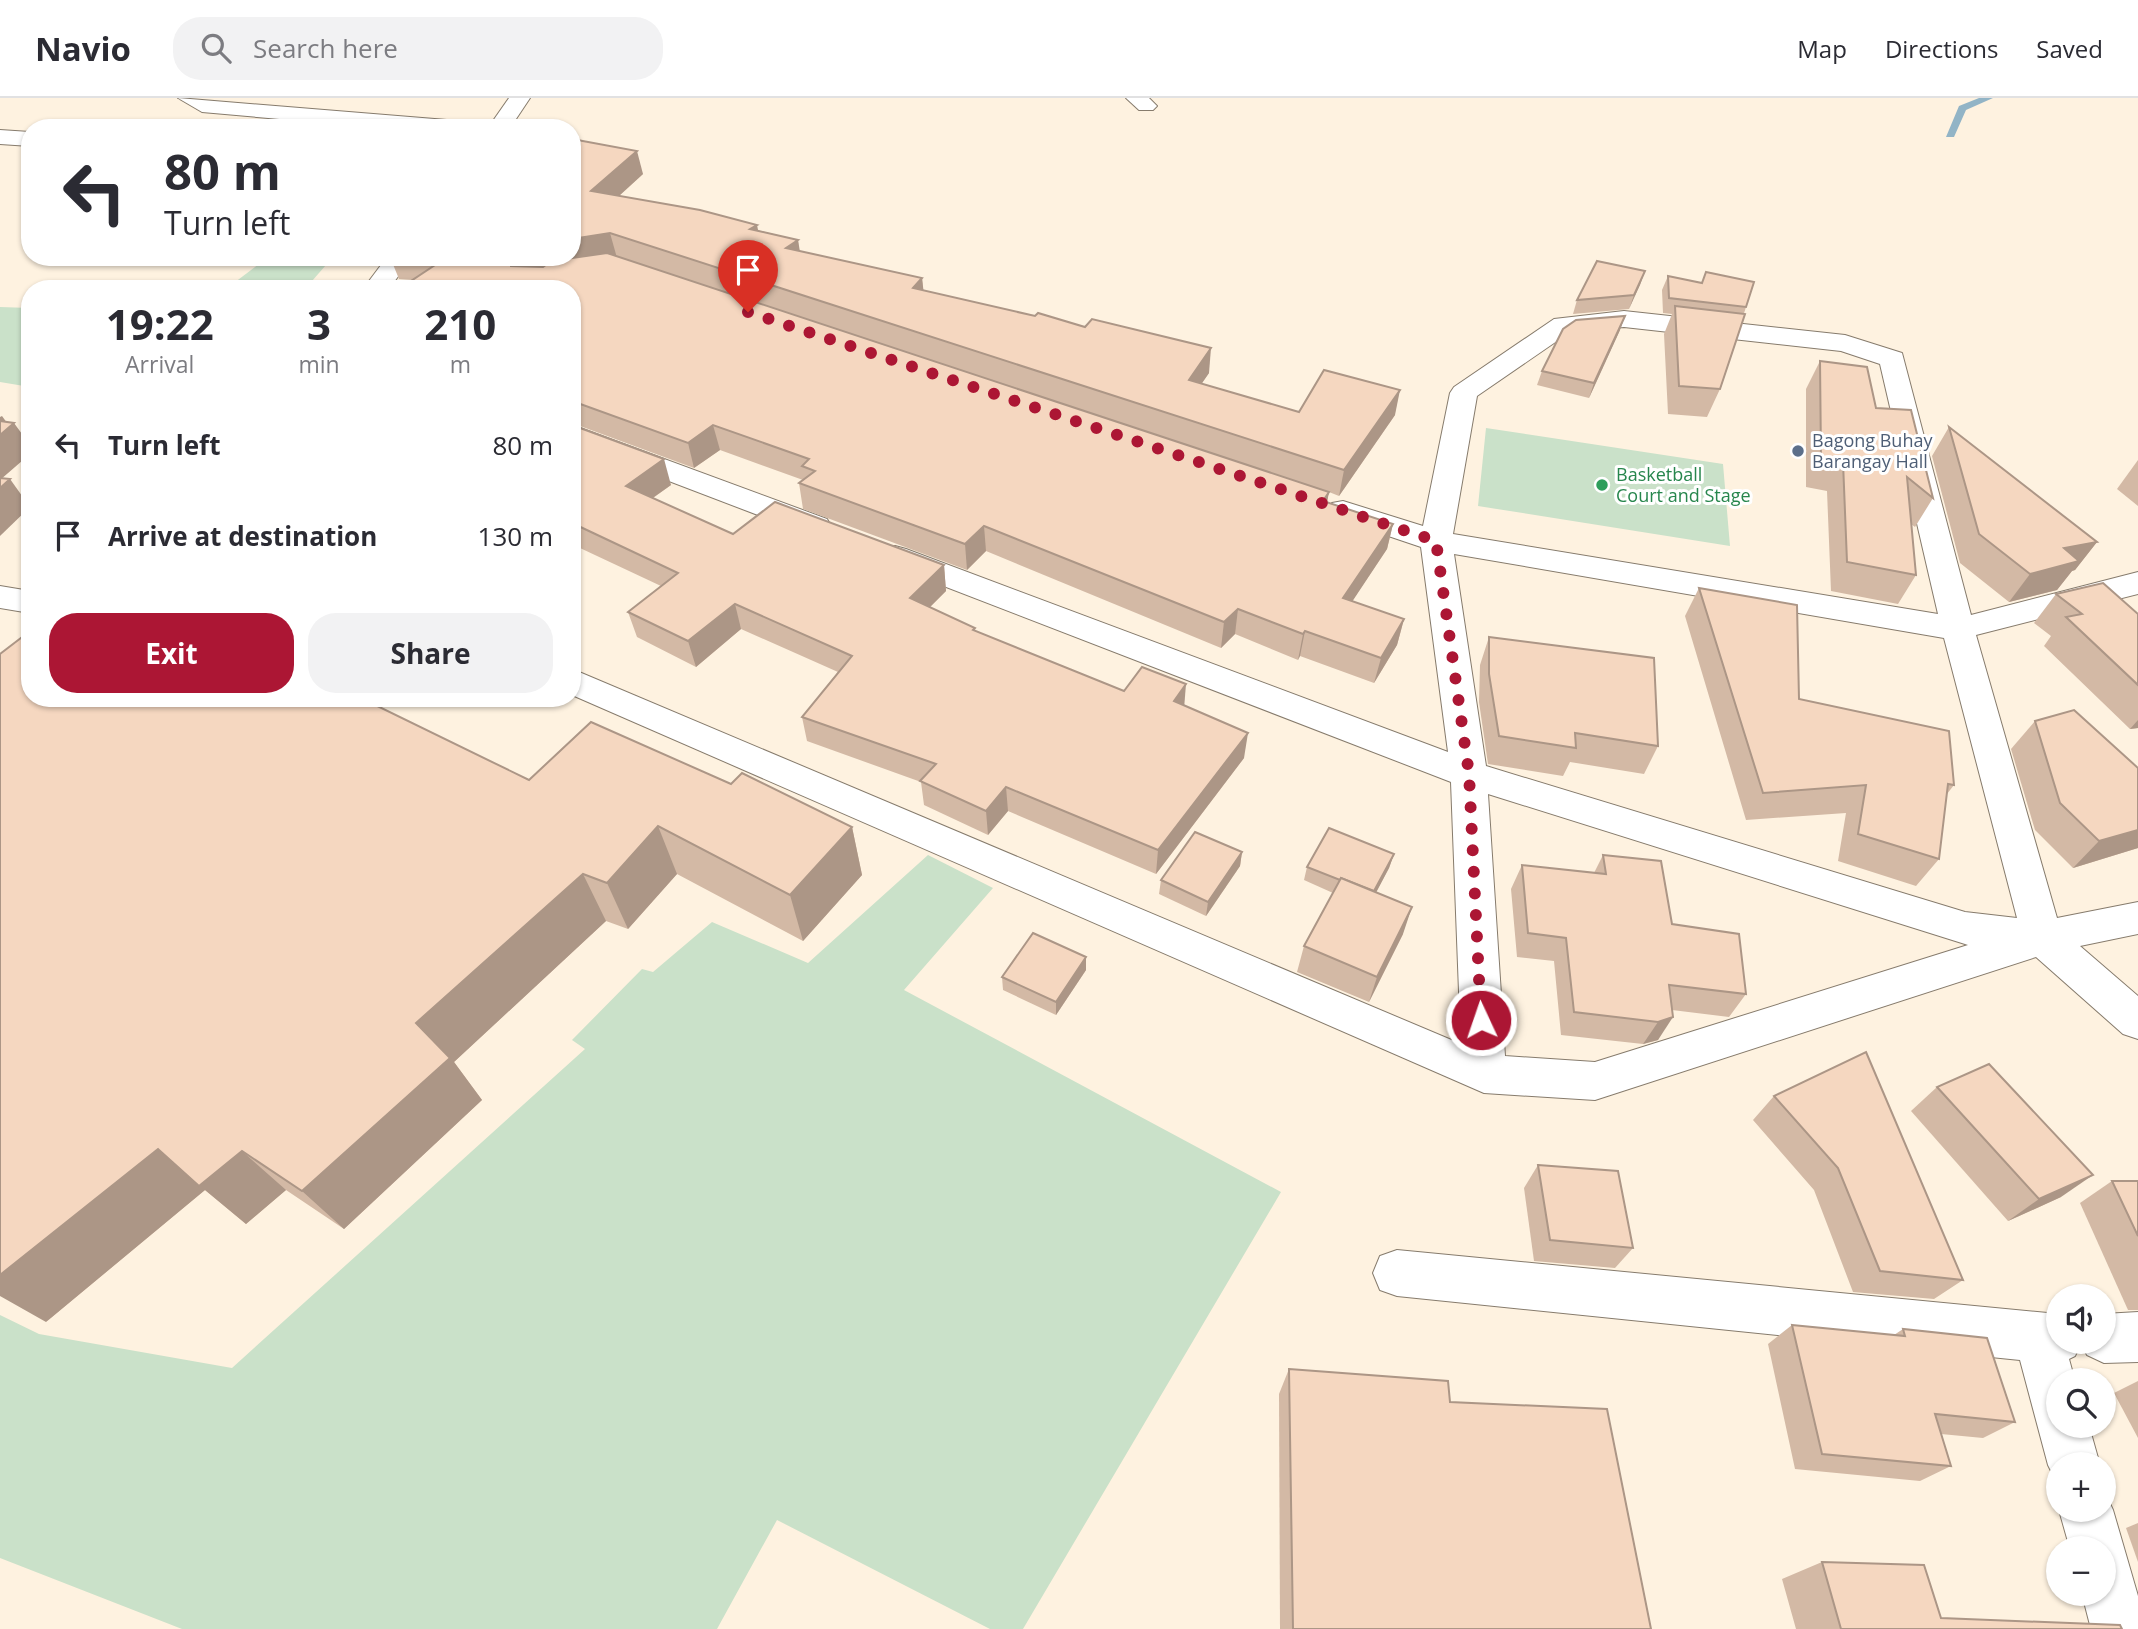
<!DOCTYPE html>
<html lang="en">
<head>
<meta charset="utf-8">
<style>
  body { margin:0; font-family:"Open Sans",sans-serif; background:#f2f2f3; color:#2b2b33; height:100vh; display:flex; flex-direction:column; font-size:26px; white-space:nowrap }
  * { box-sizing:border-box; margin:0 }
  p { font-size:23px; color:#7c7c81 }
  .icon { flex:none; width:38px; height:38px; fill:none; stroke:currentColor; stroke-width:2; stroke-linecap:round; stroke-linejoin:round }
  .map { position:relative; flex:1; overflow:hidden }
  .panel { position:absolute; left:21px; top:182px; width:560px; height:427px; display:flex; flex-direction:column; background:#fff; border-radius:28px; box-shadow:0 2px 5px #0004 }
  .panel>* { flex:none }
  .banner { position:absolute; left:21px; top:21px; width:560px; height:147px; border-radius:28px; box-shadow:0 2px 5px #0004; background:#fff; color:#2b2b33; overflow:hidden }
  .controls { position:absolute; left:2046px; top:1186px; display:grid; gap:14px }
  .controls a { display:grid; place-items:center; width:70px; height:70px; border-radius:50%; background:#fff; box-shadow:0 2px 5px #0004; font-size:35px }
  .pin { position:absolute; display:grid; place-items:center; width:60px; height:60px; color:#fff; margin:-72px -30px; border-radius:50% 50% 50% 0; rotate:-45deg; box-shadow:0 0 7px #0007 }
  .pin .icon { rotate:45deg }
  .me { position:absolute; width:77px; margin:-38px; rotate:357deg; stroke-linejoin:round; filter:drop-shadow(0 0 5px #0008) }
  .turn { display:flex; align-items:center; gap:24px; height:147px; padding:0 28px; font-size:32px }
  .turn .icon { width:91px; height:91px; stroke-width:2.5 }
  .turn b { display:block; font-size:49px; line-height:60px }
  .eta { display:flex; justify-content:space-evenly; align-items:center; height:119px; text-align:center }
  .eta b { font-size:42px; font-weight:700; line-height:49px }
  .primary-button { display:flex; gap:14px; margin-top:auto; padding:14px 28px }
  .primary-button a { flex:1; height:80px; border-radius:28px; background:#ac1634; color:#fff; font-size:28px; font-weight:700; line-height:80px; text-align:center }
  .primary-button a+a { background:#f2f2f3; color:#2b2b33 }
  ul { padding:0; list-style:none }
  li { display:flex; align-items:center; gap:21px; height:91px; padding:0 28px }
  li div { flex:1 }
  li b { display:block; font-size:26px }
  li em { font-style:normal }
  header { display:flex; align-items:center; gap:42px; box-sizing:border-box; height:98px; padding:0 35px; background:#fff; border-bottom:2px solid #e1e1e2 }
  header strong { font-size:33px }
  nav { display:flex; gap:38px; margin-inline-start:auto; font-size:24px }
  .search { width:490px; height:63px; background:#f2f2f3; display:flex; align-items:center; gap:18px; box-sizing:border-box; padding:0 24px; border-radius:28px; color:#7c7c81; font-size:26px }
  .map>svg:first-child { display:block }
</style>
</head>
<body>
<header>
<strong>Navio</strong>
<div class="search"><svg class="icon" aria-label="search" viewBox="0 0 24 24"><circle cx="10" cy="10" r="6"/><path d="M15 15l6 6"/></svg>Search here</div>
<nav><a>Map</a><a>Directions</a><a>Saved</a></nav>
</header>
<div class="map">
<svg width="2138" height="1531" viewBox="0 0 2138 1531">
  <rect width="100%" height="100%" fill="#fef2e0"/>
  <g fill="#cae1c9">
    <polygon points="268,159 333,159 305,191 226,191"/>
    <polygon points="0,209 30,210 30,289 0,284"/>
    <polygon points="1486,330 1723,366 1730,448 1478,408"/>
    <polygon points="928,757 993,790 904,892 1281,1094 1023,1531 990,1531 777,1422 717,1531 182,1531 0,1460 0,1217 39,1236 232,1270 585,951 572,942 642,871 653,874 712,824 808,865"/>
  </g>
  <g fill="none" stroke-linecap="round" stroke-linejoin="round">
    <polygon fill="#92b4c6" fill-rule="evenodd" points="1979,0 1993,0 1966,12 1954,39 1946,39 1959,8"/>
    <defs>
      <g id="minor">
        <polygon points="178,0 459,23 470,30 381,30 202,14"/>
        <polygon points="509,0 530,0 510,30 488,30"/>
        <polygon points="1126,0 1149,0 1157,8 1153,12 1139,12"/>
        <polygon points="0,32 30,34 30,48 0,46"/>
        <polygon points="387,159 412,159 389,191 363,191"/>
        <path d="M1624,213L1845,237L1902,255L1971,517L2138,474V496L1976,537L2057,820L2138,804V836L2080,848L2138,898V941L2123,936L2036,859L1595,1002L1484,995L572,597V571L1461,946L1451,684L884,465L879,458L884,451L895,448L906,451L1448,654L1421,449L1332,419L1328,412L1332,405L1343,403L1423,428L1450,295L1454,289L1554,221ZM1624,229L1841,253L1880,266L1938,516L1453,436L1477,298L1570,234ZM1454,456L1944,540L2017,820L1965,814L1486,668ZM1488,696L1965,846L1968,847L1595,964L1505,958Z"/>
        <polygon points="572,327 827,421 831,428 827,435 816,438 805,435 572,346"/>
        <polygon points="0,488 30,493 30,515 0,510"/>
        <polygon points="1397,1152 2058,1216 2058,1244 2104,1244 2104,1216 2138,1214 2138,1264 2104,1265 2087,1257 2081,1245 2075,1258 2069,1261 2075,1283 2058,1283 2058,1328 2089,1328 2100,1367 2058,1367 2058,1387 2048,1367 2020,1262 1397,1198 1380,1192 1373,1175 1380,1158"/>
        <polygon points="2104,1393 2113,1412 2138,1498 2138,1531 2091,1531 2082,1496 2104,1496 2104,1451 2070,1451 2059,1412 2104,1412"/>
      </g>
    </defs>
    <use href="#minor" stroke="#867b6c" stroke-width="2"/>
    <use href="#minor" fill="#fff" fill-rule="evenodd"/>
  </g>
  <g fill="#d3b9a5">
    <polygon points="572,41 643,76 619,98 798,142 799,153 922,180 923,192 1209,275 1201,286 1299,314 1395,317 1339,398 1329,394 1327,404 1393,426 1387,451 1352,503 1404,521 1397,547 1374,585 1300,558 1298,562 1235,536 1221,550 986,453 967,472 803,411 799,385 803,382 720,352 694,370 572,325 572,191 406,191 405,187 413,182 399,181 390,159 572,159"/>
    <polygon points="1645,173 1629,211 1573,216 1577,202"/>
    <polygon points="1668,178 1746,209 1720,291 1707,319 1668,316 1664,236 1672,216 1663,215 1662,192"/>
    <polygon points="1620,232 1589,300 1537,287 1542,273"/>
    <polygon points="1820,263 1933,400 1915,429 1911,426 1916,477 1898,506 1831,493 1827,393 1806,389 1806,291"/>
    <polygon points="572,327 671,387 653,400 733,436 944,467 946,493 930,509 976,533 1124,593 1184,607 1244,660 1156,776 1008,713 988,737 924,707 921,684 807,643 802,619 838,574 741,531 696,569 637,539 628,514 661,488 580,450 572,456"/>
    <polygon points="1949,329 2097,444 2075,472 2072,473 2057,492 2009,504 1960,465 1932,358"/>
    <polygon points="2138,362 2138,408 2117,391"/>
    <polygon points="1699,490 1799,601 1954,687 1947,696 1939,761 1916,788 1838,763 1846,715 1746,722 1685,518"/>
    <polygon points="2056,496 2138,516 2138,630 2130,631 2044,548 2051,538 2034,525"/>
    <polygon points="1489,539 1658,648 1644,676 1570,664 1563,678 1488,666 1479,604 1480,567"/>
    <polygon points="2035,623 2138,750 2073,770 2035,732 2011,651"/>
    <polygon points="529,682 731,686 852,729 862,777 803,843 677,776 628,831 606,823 454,964 482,1002 344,1131 286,1092 246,1126 205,1092 46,1224"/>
    <polygon points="1242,754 1240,768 1206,818 1159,796 1161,782"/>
    <polygon points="1394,756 1389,770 1376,794 1403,836 1369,904 1297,874 1304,848 1333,795 1304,782 1307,769"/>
    <polygon points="1603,757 1672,826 1746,896 1729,919 1672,912 1658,942 1643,946 1561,937 1554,863 1517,859 1511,791 1522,767 1594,775"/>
    <polygon points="1086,859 1086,872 1056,917 1003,892 1002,879"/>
    <polygon points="1937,989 2061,1099 2008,1123 1911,1013"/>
    <polygon points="1774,998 1963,1182 1934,1201 1853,1194 1814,1092 1753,1022"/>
    <polygon points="1538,1067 1633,1150 1615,1170 1534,1163 1524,1090"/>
    <polygon points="2112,1083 2138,1083 2138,1212 2128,1212 2080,1105"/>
    <polygon points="1792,1227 1894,1237 1903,1231 2015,1324 1983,1340 1941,1336 1951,1368 1920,1383 1795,1371 1768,1246"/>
    <polygon points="1289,1271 1450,1304 1651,1531 1280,1531 1279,1296"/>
    <polygon points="2138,1283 2138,1340 2114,1295"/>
    <polygon points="2138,1425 2138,1464 2126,1430"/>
    <polygon points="1822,1464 1941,1520 2122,1531 1796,1531 1782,1481"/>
  </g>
  <g fill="#ac9686">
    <polygon points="637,53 643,76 598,117 591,93"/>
    <polygon points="757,127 762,151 750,131"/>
    <polygon points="610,135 617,160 542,171 511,168 511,165 518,159 572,159 572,141"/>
    <polygon points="798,142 802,166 786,150"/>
    <polygon points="1645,173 1640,187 1629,211 1634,197"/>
    <polygon points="922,180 925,205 913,190"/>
    <polygon points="1625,218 1620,232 1589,300 1594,285"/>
    <polygon points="1211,250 1209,275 1187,307 1189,282"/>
    <polygon points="1400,292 1395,317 1339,398 1344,372"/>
    <polygon points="2,318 10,329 14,325 30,347 30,356 0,382 0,319"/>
    <polygon points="713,327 720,352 694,370 688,345"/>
    <polygon points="664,361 671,387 634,413 626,388"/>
    <polygon points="10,381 30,409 0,438 0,390"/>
    <polygon points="1329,394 1324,419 1323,403"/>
    <polygon points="1393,426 1387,451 1338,525 1343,500"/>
    <polygon points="984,428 986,453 967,472 965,446"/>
    <polygon points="572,430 580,450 572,456"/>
    <polygon points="2097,444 2075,472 2072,473 2057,492 2009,504 2030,476 2064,450"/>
    <polygon points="944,467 946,493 913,526 910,500"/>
    <polygon points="735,506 741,531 696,569 688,543"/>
    <polygon points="1238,511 1235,536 1221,550 1224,524"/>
    <polygon points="1404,521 1397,547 1374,585 1381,560"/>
    <polygon points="1305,533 1300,558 1298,562 1303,536"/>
    <polygon points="1186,586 1184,611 1174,603"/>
    <polygon points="2138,622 2138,630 2130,631"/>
    <polygon points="1248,635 1244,660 1156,776 1158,752"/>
    <polygon points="1006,689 1008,713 988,737 986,713"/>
    <polygon points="658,728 677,776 628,831 607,785"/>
    <polygon points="852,729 862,777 803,843 790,797"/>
    <polygon points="2138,732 2138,750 2073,770 2099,743"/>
    <polygon points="1242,754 1240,768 1206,818 1208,804"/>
    <polygon points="1394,756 1389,770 1368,810 1373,796"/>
    <polygon points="583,776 606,823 454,964 482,1002 344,1131 302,1093 416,925"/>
    <polygon points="1412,809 1403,836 1369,904 1377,879"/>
    <polygon points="1086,859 1086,872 1056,917 1056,904"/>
    <polygon points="1673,919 1658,942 1643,946 1658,924"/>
    <polygon points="158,1051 242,1053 286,1092 246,1126 205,1092 46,1224 0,1198 0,1177"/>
    <polygon points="2093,1077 2061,1099 2008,1123 2039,1101"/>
  </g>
  <g fill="#f5d7c0" stroke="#ac9686" stroke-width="2">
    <polygon points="572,41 637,53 591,93 700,112 757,127 750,131 798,142 786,150 922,180 913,190 1035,218 1038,215 1085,229 1092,221 1211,250 1189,282 1299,314 1324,272 1400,292 1344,372 610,135 572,141"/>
    <polygon points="607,155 1329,394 1323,403 1393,426 1343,500 1404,521 1381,560 1305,533 1303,536 1238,511 1224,524 984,428 965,446 799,385 815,373 802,368 809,361 713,327 688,345 572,303 572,191 417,191 405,187 444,161 422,159 518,159 511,165 511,168 543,169 551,163"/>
    <polygon points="1597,163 1645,173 1634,197 1577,202"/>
    <polygon points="1706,174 1754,184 1746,209 1669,200 1668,178 1702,185"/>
    <polygon points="1675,208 1745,216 1720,291 1679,288"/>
    <polygon points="1625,218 1594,285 1542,273 1563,231 1576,222"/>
    <polygon points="1820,263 1867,269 1876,310 1911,312 1933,400 1907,379 1916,477 1847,464 1843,364 1821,361"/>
    <polygon points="0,323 14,325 0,337"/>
    <polygon points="572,327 664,361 626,388 733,436 775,404 944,467 910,500 975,530 973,532 1124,593 1142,569 1186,586 1174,603 1248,635 1158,752 1006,689 986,713 920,683 936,666 802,619 852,558 735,506 688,543 628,514 678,475 572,425"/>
    <polygon points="1949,329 2097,444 2064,450 2079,463 2030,476 1979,436"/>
    <polygon points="0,380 10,381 0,390"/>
    <polygon points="2103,485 2138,516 2138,587 2066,519 2082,516 2056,496"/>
    <polygon points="1699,490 1797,507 1799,601 1949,633 1954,687 1948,686 1939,761 1858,736 1866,687 1763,695"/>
    <polygon points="30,533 30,600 361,600 529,682 591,624 731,686 742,675 852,729 790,797 658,728 607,785 583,776 416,925 450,960 302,1093 242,1053 199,1088 158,1051 0,1177 0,556"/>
    <polygon points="1489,539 1654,560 1658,648 1575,635 1576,650 1499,638 1489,576"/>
    <polygon points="2074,612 2138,670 2138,732 2099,743 2060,705 2035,623"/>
    <polygon points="1329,730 1394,756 1374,793 1341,780 1340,782 1307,769"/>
    <polygon points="1195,734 1242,754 1208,804 1161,782"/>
    <polygon points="1603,757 1661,763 1672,826 1739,836 1746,896 1669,887 1673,919 1658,924 1574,914 1566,840 1528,835 1522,767 1606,776"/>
    <polygon points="1341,780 1412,809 1377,879 1304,848"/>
    <polygon points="1033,835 1086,859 1056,904 1002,879"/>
    <polygon points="1866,954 1963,1182 1880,1173 1838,1070 1774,998"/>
    <polygon points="1989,966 2093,1077 2039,1101 1937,989"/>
    <polygon points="1538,1067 1618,1073 1633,1150 1550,1142"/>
    <polygon points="2112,1083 2138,1083 2138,1138"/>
    <polygon points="1792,1227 1905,1238 1903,1231 1987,1240 2015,1324 1935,1316 1951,1368 1822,1356"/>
    <polygon points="1289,1271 1448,1283 1450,1304 1607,1311 1651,1531 1293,1531"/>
    <polygon points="1822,1464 1924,1467 1941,1520 2120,1527 2122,1531 1841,1531"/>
  </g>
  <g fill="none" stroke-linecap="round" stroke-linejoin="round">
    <polyline stroke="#ac1634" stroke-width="12" stroke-dasharray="0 21.6" points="748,214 1436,443 1469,676 1481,922"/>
  </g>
  <circle fill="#5c6f8a" stroke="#fff" stroke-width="2.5" cx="1798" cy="353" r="7"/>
  <circle fill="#2e9e5b" stroke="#fff" stroke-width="2.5" cx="1602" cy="387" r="7"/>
  <g text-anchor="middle" stroke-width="6" stroke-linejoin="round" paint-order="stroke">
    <g font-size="18" fill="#4e5e75" stroke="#fff" text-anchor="start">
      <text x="1812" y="349">Bagong Buhay<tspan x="1812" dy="21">Barangay Hall</tspan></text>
    </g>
    <g font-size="18" fill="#27864d" stroke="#fff" text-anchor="start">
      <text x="1616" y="383">Basketball<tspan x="1616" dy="21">Court and Stage</tspan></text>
    </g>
  </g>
</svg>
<div class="controls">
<a><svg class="icon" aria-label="sound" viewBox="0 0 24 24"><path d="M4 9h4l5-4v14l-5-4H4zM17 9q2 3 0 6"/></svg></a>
<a><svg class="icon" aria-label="search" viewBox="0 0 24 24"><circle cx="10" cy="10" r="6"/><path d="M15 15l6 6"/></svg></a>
<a>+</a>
<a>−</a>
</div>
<div class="pin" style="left:748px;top:214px;background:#d93025"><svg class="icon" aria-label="arrive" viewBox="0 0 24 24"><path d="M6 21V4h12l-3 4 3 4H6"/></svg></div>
<svg class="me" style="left:1481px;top:922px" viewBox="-20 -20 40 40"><circle r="17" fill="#ac1634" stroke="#fff" stroke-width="3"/><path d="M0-11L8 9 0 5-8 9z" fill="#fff"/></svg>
<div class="banner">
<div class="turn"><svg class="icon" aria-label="left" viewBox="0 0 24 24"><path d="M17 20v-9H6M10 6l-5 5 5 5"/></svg><div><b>80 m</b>Turn left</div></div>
</div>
<section class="panel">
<div class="eta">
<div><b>19:22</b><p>Arrival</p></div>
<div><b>3</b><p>min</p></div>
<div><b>210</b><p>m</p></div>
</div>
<ul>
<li><svg class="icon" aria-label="left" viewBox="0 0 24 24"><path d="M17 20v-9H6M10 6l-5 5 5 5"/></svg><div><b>Turn left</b></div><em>80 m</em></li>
<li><svg class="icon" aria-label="arrive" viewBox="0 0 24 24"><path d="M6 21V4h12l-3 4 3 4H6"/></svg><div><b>Arrive at destination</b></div><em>130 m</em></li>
</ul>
<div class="primary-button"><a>Exit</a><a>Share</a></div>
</section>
</div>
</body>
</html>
